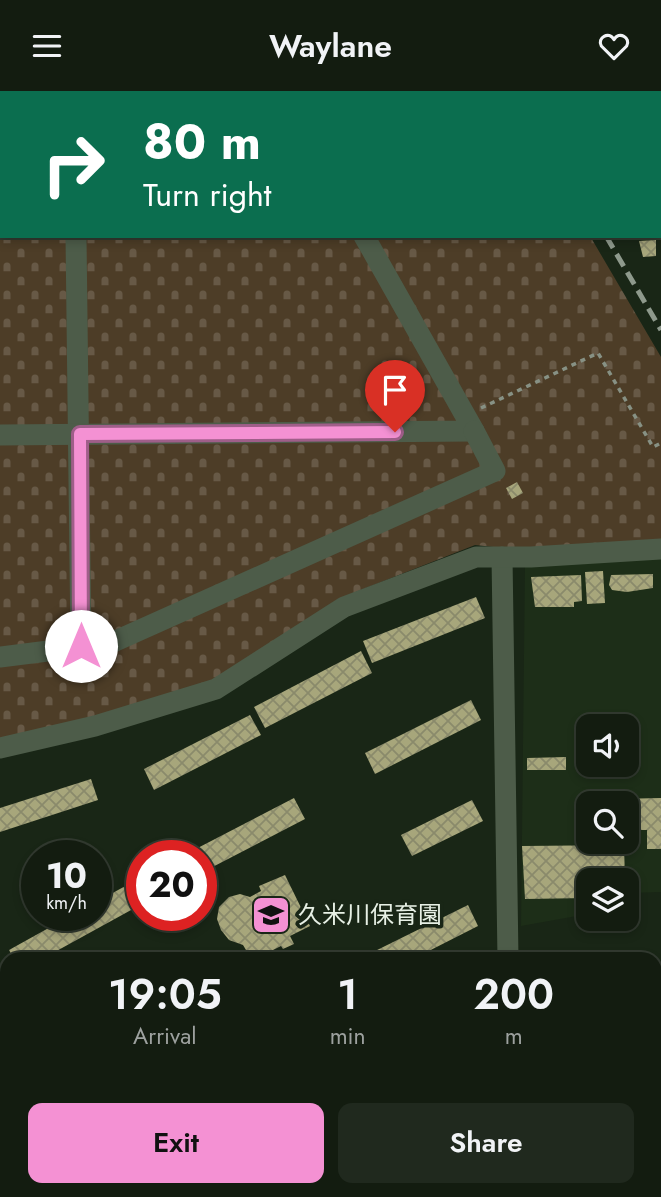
<!DOCTYPE html>
<html lang="en">
<head>
<meta charset="utf-8">
<style>
  body { margin:0; font-family:Jost,"Noto Sans JP",sans-serif; background:#20291e; color:#f1f3f6; height:100vh; display:flex; flex-direction:column; font-size:26px; white-space:nowrap }
  * { box-sizing:border-box; margin:0 }
  p { font-size:23px; color:#9da19f }
  .icon { flex:none; width:38px; height:38px; fill:none; stroke:currentColor; stroke-width:2; stroke-linecap:round; stroke-linejoin:round }
  .map { position:relative; flex:1; overflow:hidden }
  .side { position:absolute; left:0px; top:861px; width:662px; height:245px; display:flex; flex-direction:column; background:#131c10; border-radius:21px 21px 0 0; box-shadow:0 4px 10px #0003,0 0 0 2px #323a30 }
  .side>* { flex:none }
  .banner { position:absolute; left:0px; top:0px; width:662px; height:147px; box-shadow:0 4px 10px #0003,0 0 0 2px #323a30; background:#0b6e4f; color:#fff; overflow:hidden }
  .controls { position:absolute; left:576px; top:623px; display:grid; gap:14px }
  .controls a { display:grid; place-items:center; width:63px; height:63px; border-radius:14px; background:#131c10; box-shadow:0 4px 10px #0003,0 0 0 2px #323a30; font-size:35px }
  .speed { position:absolute; left:21px; top:749px; display:flex; gap:14px; font-size:35px; font-weight:700; text-align:center }
  .speed>* { display:grid; place-content:center; width:91px; height:91px; border-radius:50%; background:#131c10; box-shadow:0 4px 10px #0003,0 0 0 2px #323a30; line-height:1 }
  .speed small { font-size:18px; font-weight:400 }
  .speed .limit { border:10px solid #d22; background:#fff; color:#111 }
  .pin { position:absolute; display:grid; place-items:center; width:60px; height:60px; color:#fff; margin:-72px -30px; border-radius:50% 50% 50% 0; rotate:-45deg; box-shadow:0 0 7px #0007 }
  .pin .icon { rotate:45deg }
  .me { position:absolute; width:77px; margin:-38px; rotate:0deg; stroke-linejoin:round; filter:drop-shadow(0 0 5px #0008) }
  .turn { display:flex; align-items:center; gap:24px; height:147px; padding:0 28px; font-size:32px }
  .turn .icon { width:91px; height:91px; stroke-width:2.5 }
  .turn b { display:block; font-size:49px; line-height:60px }
  .eta { display:flex; justify-content:space-evenly; align-items:center; height:119px; text-align:center }
  .eta b { font-size:42px; font-weight:600; line-height:49px }
  .primary-button { display:flex; gap:14px; margin-top:auto; padding:14px 28px }
  .primary-button a { flex:1; height:80px; border-radius:14px; background:#f491d3; color:#111; font-size:28px; font-weight:600; line-height:80px; text-align:center }
  .primary-button a+a { background:#20291e; color:#f1f3f6 }
  header { display:flex; justify-content:space-between; align-items:center; height:91px; padding:0 28px; background:#131c10; font-size:32px; font-weight:600 }
  .map>svg:first-child { display:block }
</style>
</head>
<body>
<header><svg class="icon" aria-label="menu" viewBox="0 0 24 24"><path d="M4 6h16M4 12h16M4 18h16"/></svg>Waylane<svg class="icon" aria-label="heart" viewBox="0 0 24 24"><path d="M12 20l-8-8c-3-5 5-10 8-4 3-6 11-1 8 4z"/></svg></header>
<div class="map">
<svg width="661" height="1106" viewBox="0 0 661 1106">
  <defs>
    <pattern id="cemetery-stones" width="16" height="16" patternUnits="userSpaceOnUse" patternTransform="scale(1.75)"><rect width="16" height="16" fill="#4d3d27"/><path d="M2 7V4a2 2 0 0 1 4 0v3zM10 15v-3a2 2 0 0 1 4 0v3z" fill="#675946"/></pattern>
    <pattern id="building-cross-hatch" width="8" height="8" patternUnits="userSpaceOnUse" patternTransform="scale(1.75)"><rect width="8" height="8" fill="#a7a67b"/><path d="M0 0l8 8M0 8l8-8" fill="none" stroke="#8a8a6b"/></pattern>
  </defs>
  <rect width="100%" height="100%" fill="#192616"/>
  <g fill="#1d2e18" fill-rule="evenodd">
    <path d="M661,463V801L627,802L626,789H588V823L521,835L525,473ZM588,635H626V674H588ZM588,712H626V751H588Z"/>
    <polygon points="661,1045 661,1106 543,1106 542,1099 654,1099 655,1046"/>
  </g>
  <polygon fill="url(#cemetery-stones)" points="0,0 505,0 2,2 2,145 590,145 661,266 661,452 523,459 475,454 338,508 212,594 0,650"/>
  <g fill="url(#building-cross-hatch)">
    <polygon points="656,149 656,165 643,166 639,150"/>
    <polygon points="517,391 523,402 512,408 506,397"/>
    <polygon points="603,480 605,512 587,513 585,481"/>
    <polygon points="653,483 653,497 627,501 612,499 609,494 611,484"/>
    <polygon points="581,484 582,510 574,511 574,516 535,516 531,486"/>
    <polygon points="476,506 485,527 372,572 363,550"/>
    <polygon points="361,560 372,582 265,637 254,616"/>
    <polygon points="471,609 481,629 375,683 365,662"/>
    <polygon points="250,624 261,644 154,699 144,678"/>
    <polygon points="566,666 566,679 527,679 527,667"/>
    <polygon points="91,688 98,709 0,741 0,717"/>
    <polygon points="294,707 305,728 201,782 201,765 190,765 188,762"/>
    <polygon points="661,707 661,758 647,758 647,739 626,739 626,712 615,712 615,708"/>
    <polygon points="472,709 483,730 412,765 401,744"/>
    <polygon points="624,754 625,789 588,789 588,807 525,808 522,755"/>
    <polygon points="285,784 310,835 290,845 294,853 283,858 281,855 257,867 254,862 249,864 243,854 229,849 221,839 217,828 219,816 229,806 240,803 250,806 261,800 259,795"/>
    <polygon points="142,786 142,813 42,868 14,868 9,859 72,824 96,824 96,811"/>
    <polygon points="468,814 478,835 413,868 367,868 365,865"/>
    <polygon points="7,966 7,993 0,997 0,970"/>
    <polygon points="661,973 661,997 654,1000 654,976"/>
    <polygon points="138,1099 187,1099 173,1106 124,1106"/>
    <polygon points="421,1099 475,1099 461,1106 407,1106"/>
  </g>
  <g fill="none" stroke-linecap="round" stroke-linejoin="round">
    <polyline stroke="#879184" stroke-width="3.5" stroke-dasharray="5 5" stroke-linecap="butt" points="481,317 598,262 653,356 661,352"/>
    <g stroke="#4d5c49" stroke-width="21">
      <polyline points="75,0 75,2"/>
      <polyline points="281,0 282,2"/>
      <polyline points="555,2 555,0"/>
      <polyline points="0,57 2,57"/>
      <polyline points="660,95 661,95"/>
      <polyline points="76,145 81,555"/>
      <polyline points="0,344 474,340 364,145"/>
      <polyline points="502,466 508,868"/>
      <polyline points="0,566 111,552 495,380 474,340"/>
      <polyline points="0,657 95,635 216,598 344,516 476,466 531,466 661,458"/>
      <polyline points="654,1037 661,1036"/>
      <polyline points="532,1099 533,1106"/>
    </g>
    <g stroke="#8e998c" stroke-width="5" stroke-dasharray="14 7" stroke-linecap="butt">
      <polyline points="520,0 521,2"/>
      <polyline points="533,0 534,2"/>
      <polyline points="606,145 661,239"/>
    </g>
  </g>
  <g fill="none" stroke-linecap="round" stroke-linejoin="round">
    <defs>
      <polyline id="route" points="81,555 80,343 395,341"/>
    </defs>
    <use href="#route" stroke="#9f5e89" stroke-width="18"/>
    <use href="#route" stroke="#f491d3" stroke-width="12"/>
  </g>
  <defs>
    <symbol id="school-square" viewBox="-11 -11 22 22"><rect x="-9" y="-9" width="18" height="18" rx="4" fill="#f491d3" stroke="#192616"/><path d="M0-5L7-2L0 1L-7-2ZM-4 1L0 2.5L4 1V4Q0 6-4 4Z" fill="#111"/></symbol>
  </defs>
  <g fill-rule="evenodd">
    <use href="#school-square" x="249" y="802" width="44" height="44"/>
  </g>
  <g text-anchor="middle" stroke-width="7" stroke-linejoin="round" paint-order="stroke">
    <g font-size="24" fill="#e7f0e5" stroke="#192616" text-anchor="start">
      <text x="298" y="832">久米川保育園</text>
    </g>
  </g>
</svg>
<div class="controls">
<a><svg class="icon" aria-label="sound" viewBox="0 0 24 24"><path d="M4 9h4l5-4v14l-5-4H4zM17 9q2 3 0 6"/></svg></a>
<a><svg class="icon" aria-label="search" viewBox="0 0 24 24"><circle cx="10" cy="10" r="6"/><path d="M15 15l6 6"/></svg></a>
<a><svg class="icon" aria-label="layers" viewBox="0 0 24 24"><path d="M12 4l9 5-9 5-9-5zM3 14l9 5 9-5"/></svg></a>
</div>
<div class="speed"><div>10<small>km/h</small></div><div class="limit">20</div></div>
<div class="pin" style="left:395px;top:341px;background:#d93025"><svg class="icon" aria-label="arrive" viewBox="0 0 24 24"><path d="M6 21V4h12l-3 4 3 4H6"/></svg></div>
<svg class="me" style="left:81px;top:555px" viewBox="-20 -20 40 40"><circle r="19" fill="#fff"/><path d="M0-13L10 11 0 6-10 11z" fill="#f491d3"/></svg>
<div class="banner">
<div class="turn"><svg class="icon" aria-label="right" viewBox="0 0 24 24"><path d="M7 20v-9h11M14 6l5 5-5 5"/></svg><div><b>80 m</b>Turn right</div></div>
</div>
<section class="side">
<div class="eta">
<div><b>19:05</b><p>Arrival</p></div>
<div><b>1</b><p>min</p></div>
<div><b>200</b><p>m</p></div>
</div>
<div class="primary-button"><a>Exit</a><a>Share</a></div>
</section>
</div>
</body>
</html>
